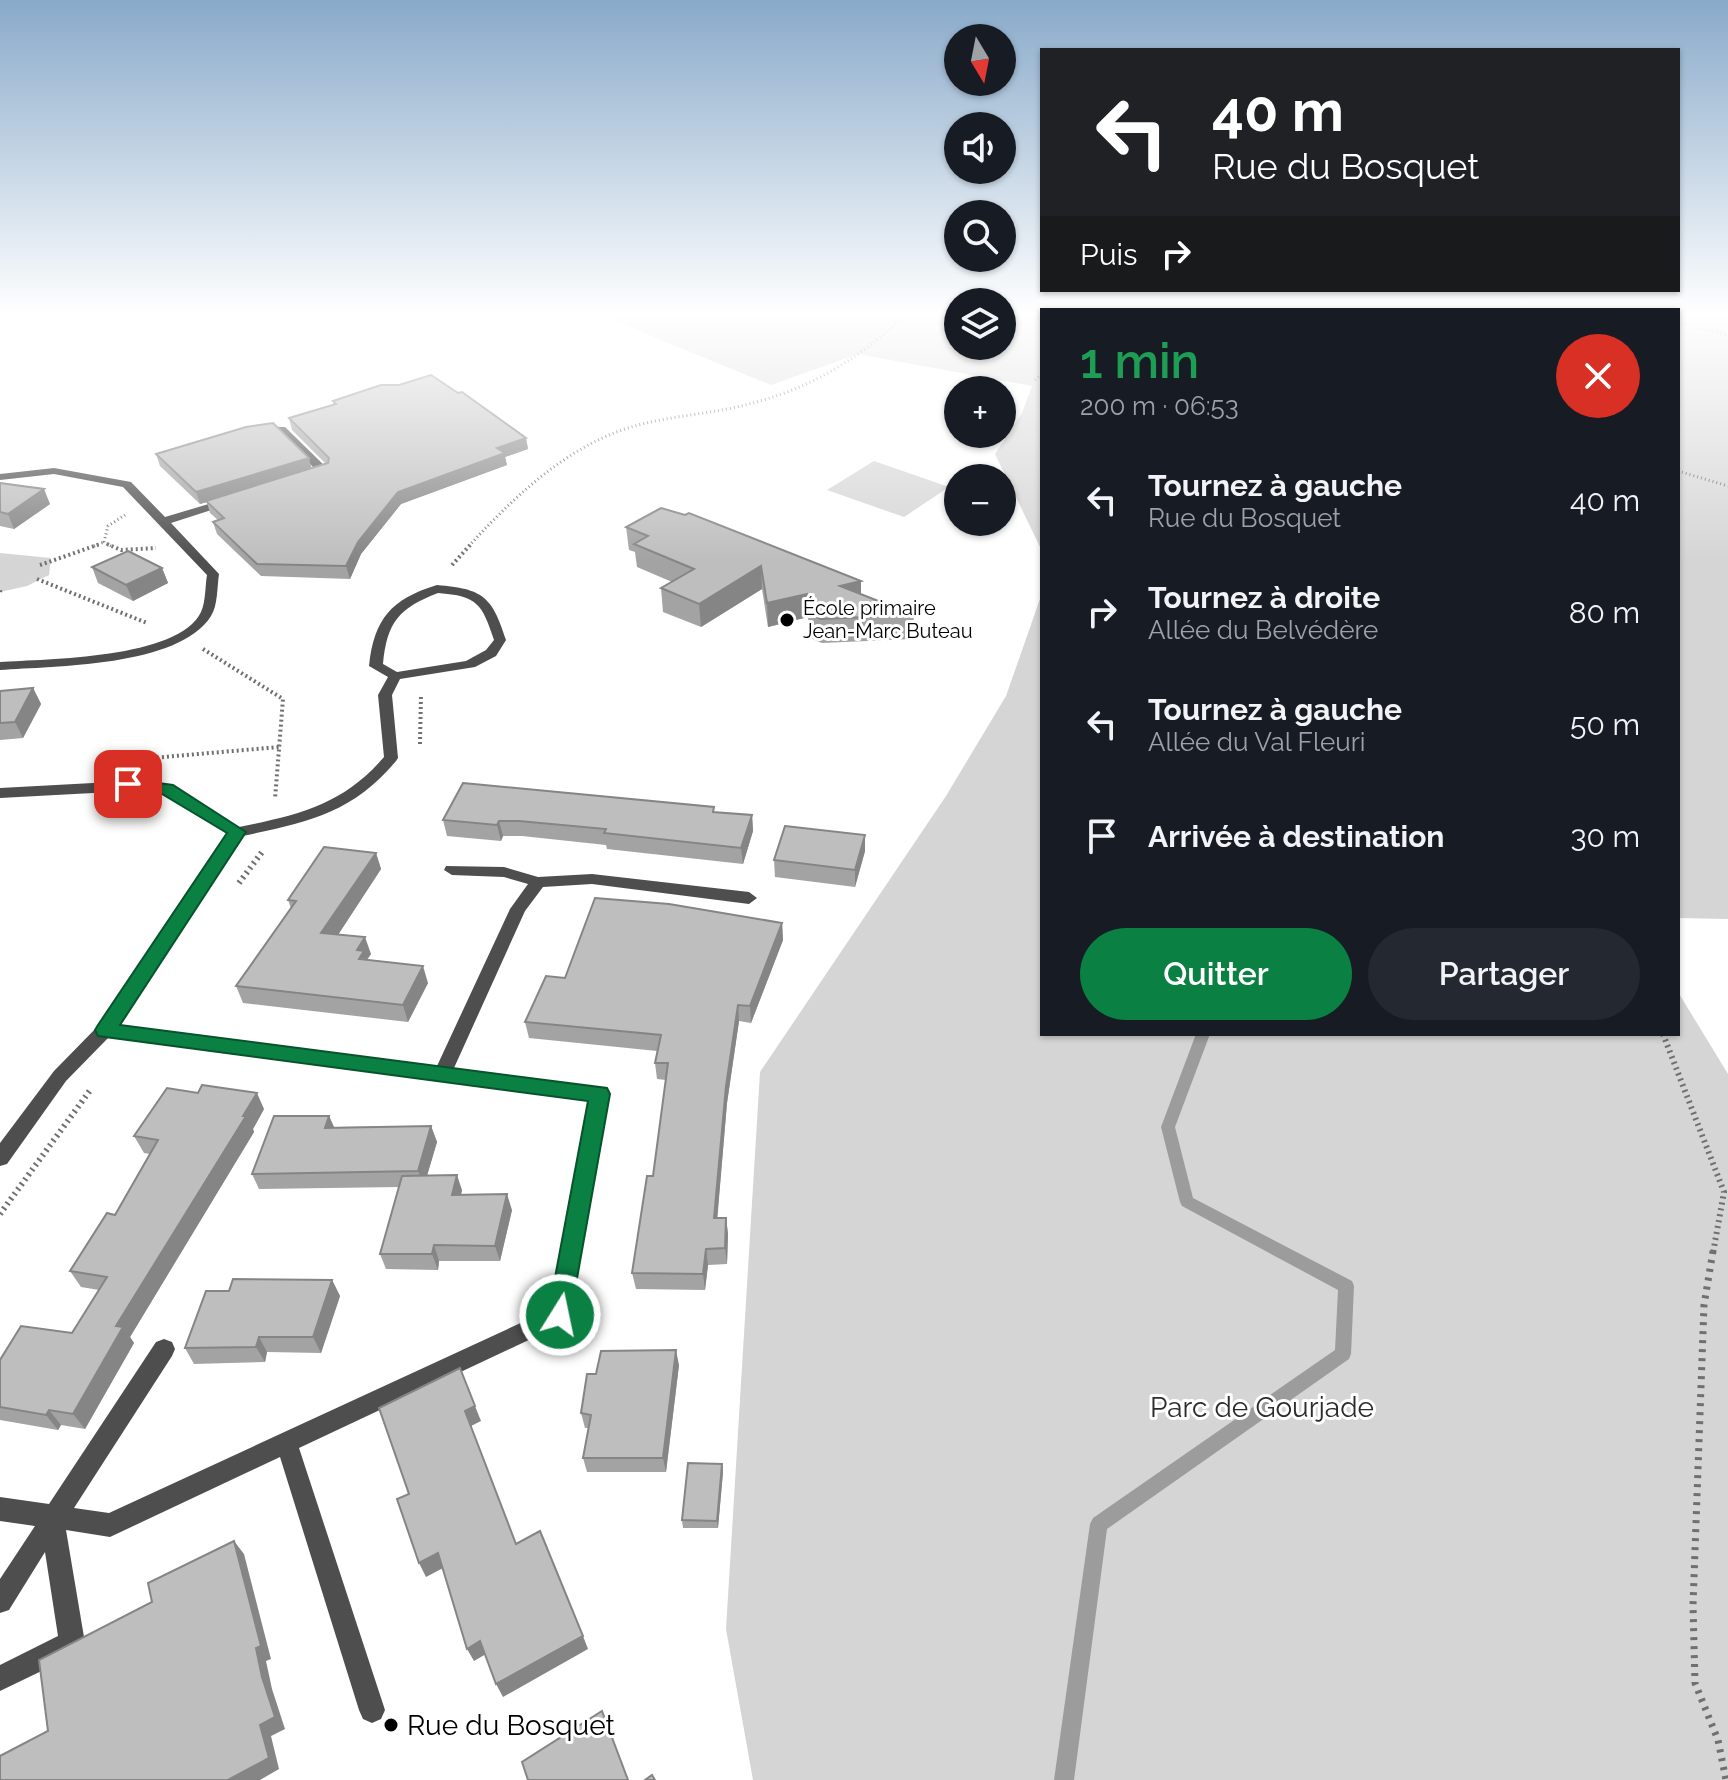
<!DOCTYPE html>
<html lang="fr">
<head>
<meta charset="utf-8">
<style>
  body { margin:0; font-family:Raleway,sans-serif; background:#242831; color:#f1f3f6; height:100vh; display:flex; flex-direction:column; font-size:30px; white-space:nowrap }
  * { box-sizing:border-box; margin:0 }
  p { font-size:26px; color:#9ea1a6 }
  .icon { flex:none; width:44px; height:44px; fill:none; stroke:currentColor; stroke-width:2; stroke-linecap:round; stroke-linejoin:round }
  .map { position:relative; flex:1; overflow:hidden }
  .drawer { position:absolute; left:1040px; top:308px; width:640px; height:728px; display:flex; flex-direction:column; background:#171b24; border-radius:0px; box-shadow:0 2px 6px #0004 }
  .drawer>* { flex:none }
  .top-card { position:absolute; left:1040px; top:48px; width:640px; height:244px; border-radius:0px; box-shadow:0 2px 6px #0004; background:#202124; color:#fff; overflow:hidden }
  .needle { width:52px; rotate:170deg }
  .buttons { position:absolute; left:944px; top:24px; display:grid; gap:16px }
  .buttons a { display:grid; place-items:center; width:72px; height:72px; border-radius:50%; background:#171b24; box-shadow:0 2px 6px #0004; font-size:40px }
  .pin { position:absolute; display:grid; place-items:center; width:68px; height:68px; color:#fff; margin:-34px; border-radius:16px; box-shadow:0 4px 12px #0006 }
  .me { position:absolute; width:88px; margin:-44px; rotate:10deg; stroke-linejoin:round; filter:drop-shadow(0 0 6px #0008) }
  .turn { display:flex; align-items:center; gap:28px; height:168px; padding:0 40px; font-size:36px }
  .turn .icon { width:104px; height:104px; stroke-width:2.5 }
  .turn b { display:block; font-size:56px; line-height:68px }
  .then { display:flex; align-items:center; height:76px; padding:0 40px; background:#0003; gap:16px; font-size:30px }
  .round { display:grid; place-items:center; flex:none; width:84px; height:84px; border-radius:42px; background:#242831 }
  .head { display:flex; align-items:center; justify-content:space-between; height:136px; padding:0 40px }
  h1 { font-size:48px; font-weight:600; line-height:60px; color:#1e9e55 }
  .action { display:flex; gap:16px; margin-top:auto; padding:16px 40px }
  .action a { flex:1; height:92px; border-radius:48px; background:#0b8043; color:#fff; font-size:32px; font-weight:600; line-height:92px; text-align:center }
  .action a+a { background:#242831; color:#f1f3f6 }
  ul { padding:0; list-style:none }
  li { display:flex; align-items:center; gap:24px; height:112px; padding:0 40px }
  li div { flex:1 }
  li b { display:block; font-size:30px }
  li em { font-style:normal }
  .map>svg:first-child { display:block }
</style>
</head>
<body>
<div class="map">
<svg width="1728" height="1780" viewBox="0 0 1728 1780">
  <rect width="100%" height="100%" fill="#fff"/>
  <g fill="#d5d5d5">
    <polygon points="593,312 958,312 958,346 1002,346 1002,312 1042,312 1042,551 995,454 1022,413 1032,386 858,354 771,385"/>
    <polygon points="1678,312 1728,312 1728,919 1678,918"/>
    <polygon points="874,461 949,487 904,517 827,490"/>
    <polygon points="0,553 51,558 49,575 27,586 0,592"/>
    <polygon points="1042,593 1042,1034 1678,1034 1678,992 1728,1074 1728,1780 753,1780 726,1629 760,1072 946,796 1006,696"/>
  </g>
  <g fill="none" stroke-linecap="round" stroke-linejoin="round">
    <polygon fill="#9c9c9c" fill-rule="evenodd" points="1196,1034 1210,1034 1175,1127 1193,1198 1352,1281 1354,1286 1351,1354 1349,1359 1107,1529 1074,1780 1054,1780 1090,1524 1093,1518 1335,1350 1338,1290 1182,1206 1180,1202 1161,1127"/>
    <g stroke="#707070" stroke-width="3" stroke-dasharray="1 3" stroke-linecap="butt">
      <polyline points="1678,322 1728,335"/>
      <polyline points="1035,380 1042,374"/>
      <polyline points="1678,471 1728,486"/>
      <polyline points="94,546 104,542"/>
      <polyline points="111,546 104,542 108,526 125,515"/>
      <path d="M469,546C511,500 560,453 619,431C655,418 691,416 727,409C802,394 854,364 908,312"/>
    </g>
    <g stroke="#707070" stroke-width="4" stroke-dasharray="2 3" stroke-linecap="butt">
      <polyline points="107,544 121,550 156,548"/>
      <polyline points="40,565 100,544"/>
      <polyline points="452,565 471,544"/>
      <polyline points="37,579 147,623"/>
      <polyline points="0,592 1,588"/>
      <polyline points="203,649 283,699 275,799"/>
      <polyline points="420,744 421,694"/>
      <polyline points="152,758 279,747"/>
    </g>
    <g stroke="#707070" stroke-width="6" stroke-dasharray="2 4" stroke-linecap="butt">
      <polyline points="239,883 262,852"/>
      <polyline points="1663,1034 1724,1192 1713,1253"/>
      <polyline points="0,1214 91,1089"/>
    </g>
    <polyline stroke="#707070" stroke-width="7" stroke-dasharray="3 6" stroke-linecap="butt" points="1713,1251 1704,1305 1693,1605 1695,1683 1718,1740 1726,1780"/>
    <g fill="#4e4e4e" fill-rule="evenodd">
      <polygon points="277,427 285,427 329,470 329,474 310,477 310,473 317,471 277,431"/>
      <path d="M54,468L131,482L165,517L222,500H230V504L171,523L219,574C217,587 218,605 211,616C179,667 54,666 0,670V662C46,659 179,659 201,612C206,601 205,586 207,575L123,487L54,474L0,480V474Z"/>
      <path d="M437,585C483,589 492,596 506,640L496,656L475,667L400,679L392,695L398,758L396,761C353,813 306,823 242,836L118,1025L437,1066L510,909L528,884L504,877L452,875L444,870L446,866L504,867L538,877L592,874L749,892L757,898L749,904L592,884L543,887L525,911L454,1068L600,1087L607,1089L609,1094L571,1315L567,1322L299,1448L385,1710L381,1719L372,1723L363,1719L359,1710L280,1457L110,1537L66,1530L85,1643L81,1652L0,1691V1665L58,1636L45,1552L9,1610L0,1613V1579L35,1526L0,1521V1497L49,1504L156,1342L164,1339L172,1342L175,1349L172,1356L74,1508L109,1513L551,1309L590,1100L109,1037L66,1081L7,1164L0,1166V1143L54,1071L99,1025L228,833L162,793L149,790L0,798V788L149,780L172,786L239,827C298,815 343,805 384,757L378,695L388,677L369,666C374,619 391,599 437,585ZM438,593C478,596 482,604 494,640L486,650L466,661L397,672L383,664C387,622 399,608 438,593Z"/>
    </g>
  </g>
  <g fill="#a3a3a3">
    <polygon points="333,401 526,438 528,449 505,457 507,465 401,504 361,554 350,579 261,576 217,534 213,522 218,520 210,513 207,502 200,504 160,466 156,454 312,468 326,464 292,430 289,418 334,405"/>
    <polygon points="0,483 50,504 14,529 0,526"/>
    <polygon points="626,527 861,595 914,615 913,639 822,643 810,638 808,617 768,627 762,589 701,627 663,612 661,588 672,582 637,567 635,552 629,550"/>
    <polygon points="92,567 162,568 168,583 133,601 98,583"/>
    <polygon points="33,688 41,704 23,738 0,740 0,691"/>
    <polygon points="714,807 714,812 752,815 753,831 743,864 607,849 606,845 522,836 503,836 501,841 447,836 443,820"/>
    <polygon points="865,851 855,887 775,877 774,860"/>
    <polygon points="376,853 381,869 338,935 371,954 367,960 428,983 408,1022 243,1003 236,986 291,908 288,900"/>
    <polygon points="782,923 783,940 751,1023 739,1021 727,1103 717,1218 726,1218 728,1234 727,1264 708,1265 705,1290 636,1289 632,1273 653,1176 666,1080 657,1079 655,1063 657,1051 529,1038 525,1022 565,978"/>
    <polygon points="264,1109 253,1129 254,1132 130,1337 134,1343 85,1429 61,1425 58,1430 0,1420 0,1360 72,1333 99,1290 81,1287 70,1271 115,1215 150,1154 144,1153 134,1136"/>
    <polygon points="329,1116 334,1127 431,1126 437,1142 427,1175 462,1190 461,1195 512,1210 500,1261 439,1261 438,1270 386,1269 380,1254 399,1187 259,1189 252,1174"/>
    <polygon points="332,1280 340,1296 321,1353 267,1352 265,1362 194,1364 185,1348 229,1291"/>
    <polygon points="679,1365 666,1472 587,1472 583,1458 588,1428 585,1428 581,1413"/>
    <polygon points="722,1464 723,1472 718,1528 683,1528 682,1520"/>
  </g>
  <g fill="#858585">
    <polygon points="526,438 528,449 505,457 507,465 401,504 361,554 350,579 346,566 358,542 398,492 497,448"/>
    <polygon points="309,458 312,470 200,504 196,492"/>
    <polygon points="44,489 50,504 14,529 8,514"/>
    <polygon points="761,566 762,589 701,627 699,604"/>
    <polygon points="162,568 168,583 133,601 126,585"/>
    <polygon points="861,581 861,605 840,586"/>
    <polygon points="807,594 808,617 768,627 767,603"/>
    <polygon points="33,688 41,704 23,738 15,722"/>
    <polygon points="752,815 753,831 743,864 741,848"/>
    <polygon points="499,821 503,836 501,841 497,825"/>
    <polygon points="865,835 865,851 855,887 855,870"/>
    <polygon points="376,853 381,869 328,950 321,933"/>
    <polygon points="782,923 783,940 751,1023 750,1006"/>
    <polygon points="365,937 371,954 367,959 360,958 357,950"/>
    <polygon points="423,966 428,983 408,1022 403,1005"/>
    <polygon points="738,1005 739,1021 727,1103 716,1234 714,1218 726,1086"/>
    <polygon points="257,1093 264,1109 253,1129 254,1132 130,1337 134,1343 85,1429 73,1414 116,1326"/>
    <polygon points="329,1116 336,1132 325,1128"/>
    <polygon points="431,1126 437,1142 424,1186 418,1171"/>
    <polygon points="457,1175 462,1190 457,1211 452,1195"/>
    <polygon points="507,1194 512,1210 500,1261 495,1246"/>
    <polygon points="726,1218 728,1234 727,1264 725,1248"/>
    <polygon points="434,1245 439,1261 438,1270 432,1254"/>
    <polygon points="706,1249 708,1265 705,1290 703,1274"/>
    <polygon points="332,1280 340,1296 321,1353 313,1337"/>
    <polygon points="259,1337 267,1352 265,1362 256,1347"/>
    <polygon points="676,1350 679,1365 666,1472 663,1458"/>
    <polygon points="475,1406 481,1421 471,1426 465,1411"/>
    <polygon points="49,1410 61,1425 58,1430 46,1415"/>
    <polygon points="722,1464 723,1472 718,1528 717,1521"/>
    <polygon points="234,1541 244,1554 271,1659 266,1661 272,1689 285,1729 271,1736 279,1769 260,1780 228,1780 260,1725 262,1677"/>
    <polygon points="438,1553 445,1567 426,1577 419,1563"/>
    <polygon points="583,1636 588,1649 503,1697 496,1684"/>
    <polygon points="480,1641 486,1654 474,1661 467,1649"/>
  </g>
  <g fill="#bebebe" stroke="#858585" stroke-width="2">
    <polygon points="431,375 458,393 462,392 526,438 497,448 505,453 398,492 358,542 346,566 257,564 213,522 224,518 206,501 328,463 329,458 289,418 336,404 333,401 381,385 399,385"/>
    <polygon points="273,423 309,458 196,492 156,454 246,427"/>
    <polygon points="0,483 44,489 8,514 0,512"/>
    <polygon points="661,508 685,515 689,513 861,581 840,586 914,615 821,619 809,614 807,594 767,603 761,566 699,604 661,588 694,569 634,544 648,536 626,527"/>
    <polygon points="128,551 162,568 126,585 92,567"/>
    <polygon points="33,688 15,722 0,723 0,691"/>
    <polygon points="463,783 714,807 713,812 752,815 741,848 604,833 606,829 519,821 499,821 497,825 443,820"/>
    <polygon points="785,826 865,835 855,870 774,860"/>
    <polygon points="324,847 376,853 321,933 365,937 357,950 364,951 359,959 423,966 403,1005 236,986 296,901 288,900"/>
    <polygon points="595,898 669,904 782,923 750,1006 738,1005 726,1086 714,1218 726,1218 725,1248 706,1249 703,1274 632,1273 647,1176 653,1176 668,1063 655,1063 661,1035 525,1022 546,976 565,978"/>
    <polygon points="202,1085 257,1093 243,1116 246,1116 116,1326 123,1327 73,1414 49,1410 46,1415 0,1407 0,1360 21,1326 72,1333 107,1277 70,1271 107,1213 115,1215 158,1140 134,1136 167,1088 198,1093"/>
    <polygon points="274,1116 329,1116 325,1128 431,1126 418,1171 252,1174"/>
    <polygon points="457,1175 452,1195 507,1194 495,1246 434,1245 432,1254 380,1254 402,1176"/>
    <polygon points="233,1279 332,1280 313,1337 259,1337 256,1347 185,1348 206,1291 229,1291"/>
    <polygon points="676,1350 663,1458 583,1458 591,1415 581,1413 587,1374 596,1374 601,1351"/>
    <polygon points="460,1368 475,1406 465,1411 516,1544 540,1531 583,1636 496,1684 480,1641 467,1649 438,1553 419,1563 397,1499 409,1494 379,1408"/>
    <polygon points="688,1463 722,1464 717,1521 682,1520"/>
    <polygon points="234,1541 261,1646 256,1648 262,1677 275,1717 260,1725 269,1758 228,1780 0,1780 0,1756 48,1731 39,1660 152,1602 148,1583"/>
    <polygon points="602,1711 628,1780 528,1780 522,1762"/>
    <polygon points="652,1775 655,1780 645,1780"/>
  </g>
  <linearGradient id="sky" x2="0" y2="1"><stop stop-color="#89aaca"/><stop offset="0.56" stop-color="#fff"/><stop offset="1" stop-color="#fff" stop-opacity="0"/></linearGradient>
  <rect width="1728" height="561" fill="url(#sky)"/>
  <polygon fill="#0b8043" stroke="#07532c" stroke-width="2" points="128,779 173,785 246,832 120,1025 607,1088 610,1094 569,1323 560,1326 552,1323 548,1315 588,1101 98,1036 95,1030 98,1025 227,833 162,794 122,788 119,784"/>
  <g fill="#000" stroke="#fff" stroke-width="3">
    <circle cx="787" cy="620" r="8"/>
    <circle cx="391" cy="1725" r="8"/>
  </g>
  <g text-anchor="middle" stroke-width="6" stroke-linejoin="round" paint-order="stroke">
    <g font-size="20" fill="#000" stroke="#fff" text-anchor="start">
      <text x="803" y="615">École primaire<tspan x="803" dy="23">Jean-Marc Buteau</tspan></text>
    </g>
    <g font-size="28" fill="#2c2c2c" stroke="#fff">
      <text x="1262" y="1417">Parc de Gourjade</text>
    </g>
    <g font-size="28" fill="#000" stroke="#fff" text-anchor="start">
      <text x="407" y="1735">Rue du Bosquet</text>
    </g>
  </g>
</svg>
<div class="buttons">
<a><svg class="needle" viewBox="-14 -14 28 28"><path d="M0-13l5 13h-10z" fill="#e53935"/><path d="M0 13l5-13h-10z" fill="#9ea1a6"/></svg></a>
<a><svg class="icon" aria-label="sound" viewBox="0 0 24 24"><path d="M4 9h4l5-4v14l-5-4H4zM17 9q2 3 0 6"/></svg></a>
<a><svg class="icon" aria-label="search" viewBox="0 0 24 24"><circle cx="10" cy="10" r="6"/><path d="M15 15l6 6"/></svg></a>
<a><svg class="icon" aria-label="layers" viewBox="0 0 24 24"><path d="M12 4l9 5-9 5-9-5zM3 14l9 5 9-5"/></svg></a>
<a>+</a>
<a>−</a>
</div>
<div class="pin" style="left:128px;top:784px;background:#d93025"><svg class="icon" aria-label="arrive" viewBox="0 0 24 24"><path d="M6 21V4h12l-3 4 3 4H6"/></svg></div>
<svg class="me" style="left:560px;top:1315px" viewBox="-20 -20 40 40"><circle r="17" fill="#0b8043" stroke="#fff" stroke-width="3"/><path d="M0-11L8 9 0 5-8 9z" fill="#fff"/></svg>
<div class="top-card">
<div class="turn"><svg class="icon" aria-label="left" viewBox="0 0 24 24"><path d="M17 20v-9H6M10 6l-5 5 5 5"/></svg><div><b>40 m</b>Rue du Bosquet</div></div>
<div class="then">Puis<svg class="icon" aria-label="right" viewBox="0 0 24 24"><path d="M7 20v-9h11M14 6l5 5-5 5"/></svg></div>
</div>
<section class="drawer">
<div class="head"><div><h1>1 min</h1><p>200 m · 06:53</p></div><a class="round" style="background:#d93025;color:#fff"><svg class="icon" aria-label="close" viewBox="0 0 24 24"><path d="M6 6l12 12M18 6L6 18"/></svg></a></div>
<ul>
<li><svg class="icon" aria-label="left" viewBox="0 0 24 24"><path d="M17 20v-9H6M10 6l-5 5 5 5"/></svg><div><b>Tournez à gauche</b><p>Rue du Bosquet</p></div><em>40 m</em></li>
<li><svg class="icon" aria-label="right" viewBox="0 0 24 24"><path d="M7 20v-9h11M14 6l5 5-5 5"/></svg><div><b>Tournez à droite</b><p>Allée du Belvédère</p></div><em>80 m</em></li>
<li><svg class="icon" aria-label="left" viewBox="0 0 24 24"><path d="M17 20v-9H6M10 6l-5 5 5 5"/></svg><div><b>Tournez à gauche</b><p>Allée du Val Fleuri</p></div><em>50 m</em></li>
<li><svg class="icon" aria-label="arrive" viewBox="0 0 24 24"><path d="M6 21V4h12l-3 4 3 4H6"/></svg><div><b>Arrivée à destination</b></div><em>30 m</em></li>
</ul>
<div class="action"><a>Quitter</a><a>Partager</a></div>
</section>
</div>
</body>
</html>
